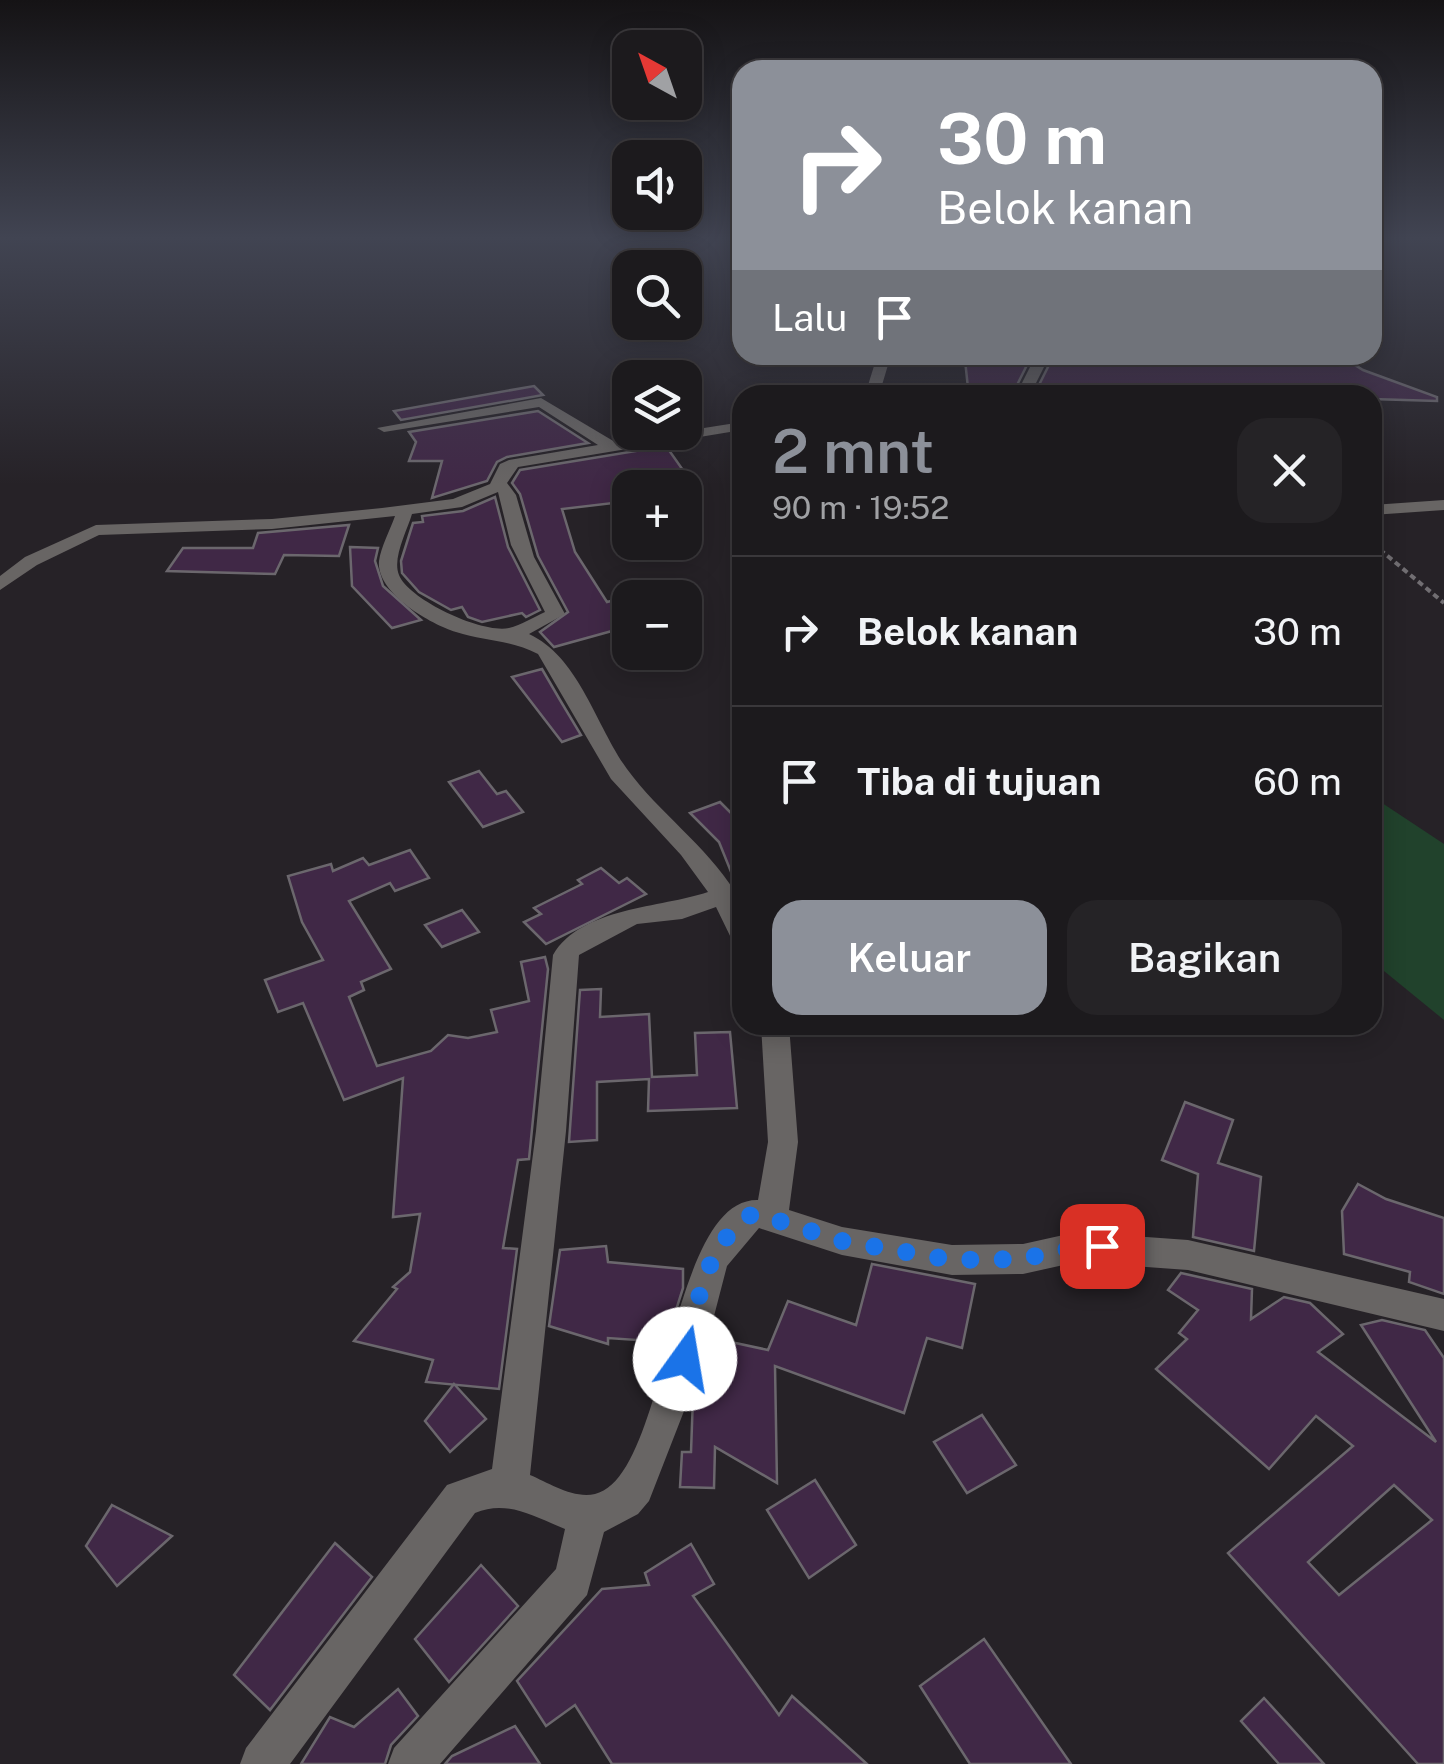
<!DOCTYPE html>
<html lang="id">
<head>
<meta charset="utf-8">
<style>
  body { margin:0; font-family:"Public Sans",sans-serif; background:#252326; color:#f1f3f6; height:100vh; display:flex; flex-direction:column; font-size:38px; white-space:nowrap }
  * { box-sizing:border-box; margin:0 }
  p { font-size:32px; color:#a0a1a4 }
  .icon { flex:none; width:55px; height:55px; fill:none; stroke:currentColor; stroke-width:2; stroke-linecap:round; stroke-linejoin:round }
  .map { position:relative; flex:1; overflow:hidden }
  .details { position:absolute; left:732px; top:385px; width:650px; height:650px; display:flex; flex-direction:column; background:#1c1a1d; border-radius:30px; box-shadow:0 5px 25px #0003,0 0 0 2px #3a383b }
  .details>* { flex:none }
  .guide { position:absolute; left:732px; top:60px; width:650px; height:305px; border-radius:30px; box-shadow:0 5px 25px #0003,0 0 0 2px #3a383b; background:#8c9099; color:#fff; overflow:hidden }
  .needle { width:65px; rotate:320deg }
  .controls { position:absolute; left:612px; top:30px; display:grid; gap:20px }
  .controls a { display:grid; place-items:center; width:90px; height:90px; border-radius:20px; background:#1c1a1d; box-shadow:0 5px 25px #0003,0 0 0 2px #3a383b; font-size:50px }
  .pin { position:absolute; display:grid; place-items:center; width:85px; height:85px; color:#fff; margin:-42px; border-radius:20px; box-shadow:0 5px 15px #0006 }
  .me { position:absolute; width:110px; margin:-55px; rotate:13deg; stroke-linejoin:round; filter:drop-shadow(0 0 8px #0008) }
  .turn { display:flex; align-items:center; gap:35px; height:210px; padding:0 40px; font-size:45px }
  .turn .icon { width:130px; height:130px; stroke-width:2.5 }
  .turn b { display:block; font-size:70px; line-height:85px }
  .then { display:flex; align-items:center; height:95px; padding:0 40px; background:#0003; gap:20px; font-size:38px }
  .round { display:grid; place-items:center; flex:none; width:105px; height:105px; border-radius:30px; background:#252326 }
  .overview { display:flex; align-items:center; justify-content:space-between; height:170px; padding:0 40px }
  h1 { font-size:60px; font-weight:600; line-height:75px; color:#8c9099 }
  .primary-button { display:flex; gap:20px; margin-top:auto; padding:20px 40px }
  .primary-button a { flex:1; height:115px; border-radius:30px; background:#8c9099; color:#fff; font-size:40px; font-weight:600; line-height:115px; text-align:center }
  .primary-button a+a { background:#252326; color:#f1f3f6 }
  ul { padding:0; list-style:none }
  li { display:flex; align-items:center; gap:30px; height:150px; padding:0 40px; border-top:2px solid #3a383b }
  li div { flex:1 }
  li b { display:block; font-size:38px }
  li em { font-style:normal }
  .map>svg:first-child { display:block }
</style>
</head>
<body>
<div class="map">
<svg width="1444" height="1764" viewBox="0 0 1444 1764">
  <rect width="100%" height="100%" fill="#262227"/>
  <polygon fill="#21422c" points="1373,797 1444,844 1444,1020 1373,962"/>
  <g fill="#402846" stroke="#6b676d" stroke-width="2.5" fill-rule="evenodd">
    <polygon points="1054,355 1339,355 1363,370 1437,397 1437,401 1372,399 1372,395 1035,393 1050,363 1055,364"/>
    <polygon points="1010,359 1029,361 1014,391 968,388 965,360 1008,363"/>
    <polygon points="534,386 543,395 401,420 394,411"/>
    <polygon points="538,411 588,443 507,457 497,462 487,481 432,498 442,461 409,461 416,442 409,432"/>
    <polygon points="666,446 685,473 633,480 636,484 616,488 622,502 562,509 575,552 607,602 630,596 630,626 554,647 540,632 568,612 538,556 520,494 512,483 520,470"/>
    <polygon points="495,497 508,547 540,610 526,617 522,613 482,622 468,617 462,607 451,610 419,592 402,573 401,561 413,523 423,522 422,516 463,511"/>
    <polygon points="349,525 339,556 284,555 275,574 167,571 183,548 253,548 258,533"/>
    <polygon points="350,547 378,548 375,561 383,586 421,620 392,628 352,586"/>
    <polygon points="542,669 560,700 581,735 562,742 512,677"/>
    <polygon points="479,771 497,794 506,791 523,812 483,827 449,782"/>
    <polygon points="720,802 742,824 742,899 719,842 690,813"/>
    <polygon points="410,850 429,878 395,891 390,883 349,901 391,969 361,982 364,990 349,997 377,1066 431,1051 448,1035 468,1038 497,1032 491,1010 529,1001 521,962 545,957 548,969 529,1159 518,1160 503,1248 517,1249 499,1389 426,1382 433,1360 354,1341 397,1289 393,1287 410,1272 420,1214 393,1217 403,1078 344,1100 303,1003 278,1012 265,980 323,960 302,922 288,876 331,864 333,871 363,858 369,865"/>
    <polygon points="601,868 619,883 627,878 646,894 546,944 524,922 541,914 534,908 582,884 578,880"/>
    <polygon points="462,910 479,932 442,947 425,925"/>
    <polygon points="601,989 600,1017 649,1014 652,1077 697,1075 695,1033 730,1032 737,1108 648,1111 649,1079 597,1082 597,1140 569,1142 580,990"/>
    <polygon points="1185,1102 1233,1120 1218,1163 1261,1177 1254,1251 1193,1237 1198,1174 1162,1160"/>
    <polygon points="1358,1184 1386,1199 1444,1218 1444,1294 1409,1282 1410,1272 1344,1254 1342,1211"/>
    <polygon points="606,1246 608,1262 683,1269 683,1288 666,1342 608,1338 608,1344 549,1326 560,1250"/>
    <polygon points="872,1264 975,1284 962,1348 927,1338 904,1413 775,1366 777,1483 715,1447 714,1488 680,1487 682,1452 691,1452 693,1397 712,1338 768,1350 788,1301 856,1325"/>
    <path d="M1181,1273L1252,1289L1251,1319L1284,1297L1310,1303L1343,1334L1318,1352L1436,1442L1361,1325L1382,1320L1425,1330L1444,1358V1764H1418L1228,1553L1353,1446L1316,1416L1269,1469L1156,1369L1187,1339L1179,1333L1198,1310L1168,1290ZM1394,1485L1432,1520L1339,1595L1308,1562Z"/>
    <polygon points="454,1384 486,1419 450,1452 425,1421"/>
    <polygon points="982,1415 1016,1465 967,1493 934,1442"/>
    <polygon points="815,1480 856,1545 809,1578 767,1510"/>
    <polygon points="112,1505 172,1536 117,1586 86,1546"/>
    <polygon points="335,1543 372,1577 270,1710 234,1675"/>
    <polygon points="691,1544 714,1584 693,1596 779,1715 792,1696 867,1764 612,1764 575,1705 546,1726 517,1681 602,1589 649,1585 645,1573"/>
    <polygon points="481,1565 518,1606 449,1682 415,1639"/>
    <polygon points="984,1639 1071,1764 970,1764 920,1686"/>
    <polygon points="398,1689 418,1716 391,1745 385,1764 301,1764 330,1717 354,1727"/>
    <polygon points="1264,1698 1324,1764 1279,1764 1241,1721"/>
    <polygon points="515,1726 540,1764 445,1764 452,1756"/>
  </g>
  <g fill="none" stroke-linecap="round" stroke-linejoin="round">
    <polyline stroke="#716e72" stroke-width="4" stroke-dasharray="6 4" stroke-linecap="butt" points="1372,543 1444,603"/>
    <g fill="#686564" fill-rule="evenodd">
      <polygon points="859,355 875,355 888,365 879,395 865,395 874,366"/>
      <polygon points="1036,355 1050,355 1030,395 1016,395"/>
      <path d="M541,398L615,442L742,422V430L518,467L507,483L516,495L534,557L565,614L529,634C579,657 596,726 627,769C659,813 706,845 735,892C745,909 742,926 742,945L733,942L716,907L682,919L637,924L579,955L566,1131L530,1475C549,1483 573,1499 595,1494C668,1477 669,1198 758,1200L768,1142L761,1025H789L798,1142L789,1210L842,1227L952,1245L1023,1244L1077,1232L1188,1240L1444,1299V1331L1188,1270L1077,1262L1023,1274L952,1275L842,1255L759,1228L727,1266L700,1370L649,1501L638,1514L604,1532L587,1595L440,1764H388L394,1748L556,1569L565,1529C535,1517 507,1499 475,1513L290,1764H240L246,1748L447,1485L492,1469L536,1131L553,955C581,907 661,908 708,892L681,855L611,779L538,654C511,640 484,641 456,632C430,624 376,593 379,561C381,547 390,530 395,516L272,529L99,535L37,565L0,590V576L25,557L96,525L272,519L382,508L453,499L490,484L500,464L509,460L598,445L539,407L384,432L377,428ZM498,492L511,545L545,612C534,617 521,625 509,628C483,634 409,600 399,575C392,558 407,531 412,514L462,507Z"/>
      <polygon points="1444,500 1444,510 1372,515 1372,505"/>
    </g>
  </g>
  <linearGradient id="sky" x2="0" y2="1"><stop stop-color="#151315"/><stop offset="0.49" stop-color="#414452"/><stop offset="1" stop-color="#414452" stop-opacity="0"/></linearGradient>
  <rect width="1444" height="485" fill="url(#sky)"/>
  <g fill="none" stroke-linecap="round" stroke-linejoin="round">
    <path stroke="#1a73e8" stroke-width="18" stroke-dasharray="0 32.4" d="M685,1359C698,1304 703,1245 754,1213L842,1241L952,1260L1022,1259L1077,1247L1102,1246"/>
  </g>
</svg>
<div class="controls">
<a><svg class="needle" viewBox="-14 -14 28 28"><path d="M0-13l5 13h-10z" fill="#e53935"/><path d="M0 13l5-13h-10z" fill="#a0a1a4"/></svg></a>
<a><svg class="icon" aria-label="sound" viewBox="0 0 24 24"><path d="M4 9h4l5-4v14l-5-4H4zM17 9q2 3 0 6"/></svg></a>
<a><svg class="icon" aria-label="search" viewBox="0 0 24 24"><circle cx="10" cy="10" r="6"/><path d="M15 15l6 6"/></svg></a>
<a><svg class="icon" aria-label="layers" viewBox="0 0 24 24"><path d="M12 4l9 5-9 5-9-5zM3 14l9 5 9-5"/></svg></a>
<a>+</a>
<a>−</a>
</div>
<div class="pin" style="left:1102px;top:1246px;background:#d93025"><svg class="icon" aria-label="arrive" viewBox="0 0 24 24"><path d="M6 21V4h12l-3 4 3 4H6"/></svg></div>
<svg class="me" style="left:685px;top:1359px" viewBox="-20 -20 40 40"><circle r="19" fill="#fff"/><path d="M0-13L10 11 0 6-10 11z" fill="#1a73e8"/></svg>
<div class="guide">
<div class="turn"><svg class="icon" aria-label="right" viewBox="0 0 24 24"><path d="M7 20v-9h11M14 6l5 5-5 5"/></svg><div><b>30 m</b>Belok kanan</div></div>
<div class="then">Lalu<svg class="icon" aria-label="arrive" viewBox="0 0 24 24"><path d="M6 21V4h12l-3 4 3 4H6"/></svg></div>
</div>
<section class="details">
<div class="overview"><div><h1>2 mnt</h1><p>90 m · 19:52</p></div><a class="round"><svg class="icon" aria-label="close" viewBox="0 0 24 24"><path d="M6 6l12 12M18 6L6 18"/></svg></a></div>
<ul>
<li><svg class="icon" aria-label="right" viewBox="0 0 24 24"><path d="M7 20v-9h11M14 6l5 5-5 5"/></svg><div><b>Belok kanan</b></div><em>30 m</em></li>
<li><svg class="icon" aria-label="arrive" viewBox="0 0 24 24"><path d="M6 21V4h12l-3 4 3 4H6"/></svg><div><b>Tiba di tujuan</b></div><em>60 m</em></li>
</ul>
<div class="primary-button"><a>Keluar</a><a>Bagikan</a></div>
</section>
</div>
</body>
</html>
